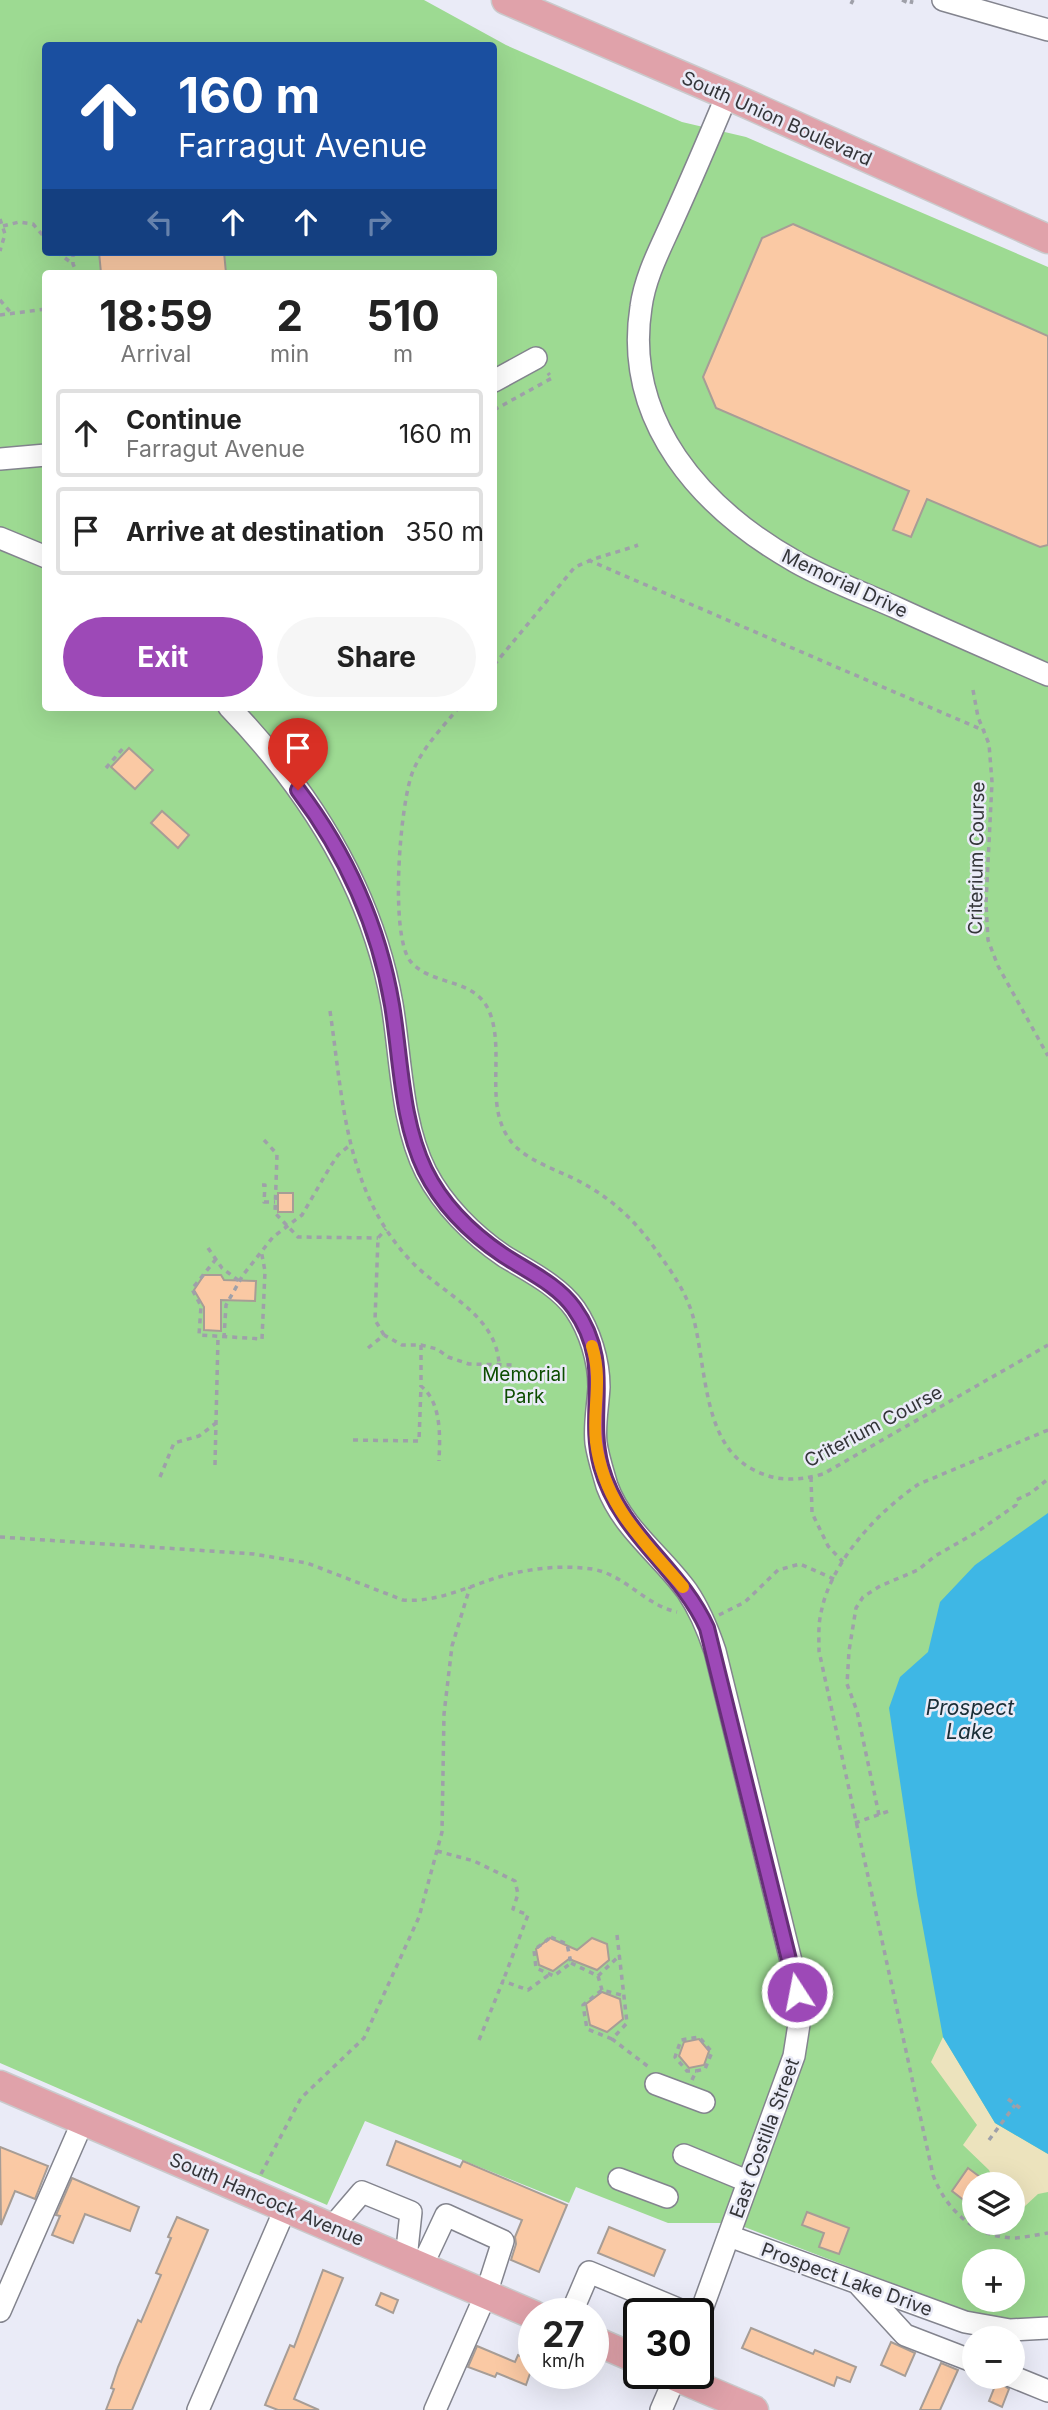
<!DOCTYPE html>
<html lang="en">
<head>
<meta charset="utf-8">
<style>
  body { margin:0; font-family:Inter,sans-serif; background:#f6f6f6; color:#222; height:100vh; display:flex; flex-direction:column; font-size:26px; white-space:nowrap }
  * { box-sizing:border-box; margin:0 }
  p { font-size:23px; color:#767676 }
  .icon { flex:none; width:38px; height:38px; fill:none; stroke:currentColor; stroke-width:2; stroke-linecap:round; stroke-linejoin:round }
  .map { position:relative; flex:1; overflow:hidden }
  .panel { position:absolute; left:42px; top:270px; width:455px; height:441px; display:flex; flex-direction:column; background:#fff; border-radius:7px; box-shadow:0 7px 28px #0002 }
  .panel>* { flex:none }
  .banner { position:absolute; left:42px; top:42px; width:455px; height:214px; border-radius:7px; box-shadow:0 7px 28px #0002; background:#1a4fa0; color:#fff; overflow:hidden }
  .controls { position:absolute; left:962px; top:2172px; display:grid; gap:14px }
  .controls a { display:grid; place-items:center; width:63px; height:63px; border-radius:50%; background:#fff; box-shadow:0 7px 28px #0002; font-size:35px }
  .speed { position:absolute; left:518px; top:2298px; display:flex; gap:14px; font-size:35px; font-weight:700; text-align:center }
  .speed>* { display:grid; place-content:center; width:91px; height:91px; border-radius:50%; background:#fff; box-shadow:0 7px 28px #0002; line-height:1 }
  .speed small { font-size:18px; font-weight:400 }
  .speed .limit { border:4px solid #111; border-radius:10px; background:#fff; color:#111 }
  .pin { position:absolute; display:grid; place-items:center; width:60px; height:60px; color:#fff; margin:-72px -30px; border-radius:50% 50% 50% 0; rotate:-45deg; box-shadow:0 0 7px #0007 }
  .pin .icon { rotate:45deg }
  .me { position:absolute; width:77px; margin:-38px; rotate:349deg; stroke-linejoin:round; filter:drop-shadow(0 0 5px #0008) }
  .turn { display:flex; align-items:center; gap:24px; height:147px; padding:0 21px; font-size:32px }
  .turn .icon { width:91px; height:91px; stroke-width:2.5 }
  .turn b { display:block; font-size:49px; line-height:60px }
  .lanes { display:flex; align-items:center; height:66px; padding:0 21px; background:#0003; justify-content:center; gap:35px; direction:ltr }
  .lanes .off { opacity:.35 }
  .eta { display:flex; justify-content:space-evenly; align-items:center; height:119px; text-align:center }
  .eta b { font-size:42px; font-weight:700; line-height:49px }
  .primary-button { display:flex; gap:14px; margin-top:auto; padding:14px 21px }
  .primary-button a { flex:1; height:80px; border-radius:42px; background:#9d49b7; color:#fff; font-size:28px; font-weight:700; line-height:80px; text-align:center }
  .primary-button a+a { background:#f6f6f6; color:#222 }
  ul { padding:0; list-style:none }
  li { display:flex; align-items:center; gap:21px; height:88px; margin:0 14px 10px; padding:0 7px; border:4px solid #e0e0e0; border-radius:7px }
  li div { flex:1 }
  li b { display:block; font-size:26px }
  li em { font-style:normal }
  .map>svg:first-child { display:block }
</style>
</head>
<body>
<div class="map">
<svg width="1048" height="2410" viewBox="0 0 1048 2410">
  <rect width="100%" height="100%" fill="#eaebf7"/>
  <path fill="#9dda92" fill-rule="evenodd" d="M0,0H424L506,45L682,122L746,137L1048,267V2319L1021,2321L975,2315L734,2223H668L576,2187L569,2203L365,2121L327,2205L0,2063ZM46,46H494V252H46ZM46,273H494V707H46ZM975,2184H1013V2222H975ZM975,2261H1013V2300H975Z"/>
  <polygon fill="#ece3bd" points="943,2037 995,2123 1048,2154 1048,2192 1038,2194 1024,2207 1013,2204 1013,2184 995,2184 989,2170 963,2145 977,2125 931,2062"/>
  <polygon fill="#3eb7e5" points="1048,1513 1048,2154 995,2123 943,2037 917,1895 889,1708 900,1677 928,1652 940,1602 975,1565"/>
  <g fill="#fac9a4" stroke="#a79d96" stroke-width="2">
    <polygon points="793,224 1048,336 1048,545 1040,547 927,499 911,537 893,530 909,491 716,408 703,377 762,238"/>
    <polygon points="99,252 224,252 226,273 101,273"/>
    <polygon points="129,748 153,770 135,789 111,767"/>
    <polygon points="162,811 189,835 178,848 151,823"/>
    <rect x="278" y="1193" width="15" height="19"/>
    <polygon points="204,1275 221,1275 224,1280 256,1281 255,1301 221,1300 221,1331 204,1330 204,1307 194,1290"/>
    <polygon points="550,1938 577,1950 592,1938 607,1944 609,1960 597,1970 569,1959 553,1971 539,1965 536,1949"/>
    <polygon points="602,1992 620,1999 623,2019 607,2032 590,2025 586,2004"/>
    <polygon points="699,2039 709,2051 704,2065 689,2068 679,2056 684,2042"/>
    <polygon points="396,2141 460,2167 463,2161 567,2205 539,2272 511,2260 516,2244 515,2237 522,2220 387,2165"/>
    <polygon points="0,2147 48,2166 35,2199 15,2191 1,2225"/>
    <polygon points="968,2168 984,2180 981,2184 975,2184 975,2209 952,2191"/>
    <polygon points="72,2178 139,2207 130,2231 85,2214 73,2243 52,2235 60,2216 56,2215"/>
    <polygon points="807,2212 849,2228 839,2254 819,2247 824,2233 802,2225"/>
    <polygon points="177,2217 208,2230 132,2410 106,2410 114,2389 111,2388 118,2367 138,2320 141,2322 161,2275 156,2273 171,2238 168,2237"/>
    <polygon points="609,2227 665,2250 654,2276 598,2253"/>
    <polygon points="323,2270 343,2278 294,2399 319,2410 278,2410 265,2405 290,2345 294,2347"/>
    <polygon points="381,2293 398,2300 393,2313 376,2305"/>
    <polygon points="751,2328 813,2354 815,2350 856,2367 850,2382 837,2377 834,2386 742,2348"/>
    <polygon points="891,2342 915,2353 905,2376 881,2365"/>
    <polygon points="477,2346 515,2362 518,2355 534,2362 526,2385 497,2373 495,2377 468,2367"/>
    <polygon points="941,2363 958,2370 940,2410 920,2410"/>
    <polygon points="997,2381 1009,2389 1002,2407 989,2401"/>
  </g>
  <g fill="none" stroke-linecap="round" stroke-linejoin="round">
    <defs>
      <g id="minor">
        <polyline points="943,0 1048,30"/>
        <path d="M727,95C709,138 691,180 672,222C660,249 645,277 641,307C623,422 702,509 796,562C828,580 863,593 897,608C947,631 998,653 1048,675"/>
        <polyline points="494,381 536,358"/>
        <polyline points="0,459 46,455"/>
        <polyline points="0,538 46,557"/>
        <path d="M229,707C309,790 372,889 392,1004C401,1057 401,1123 426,1172C443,1205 473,1235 504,1256C528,1271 558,1285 575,1309C590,1331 599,1361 599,1387C598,1406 594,1425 596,1443C598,1457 603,1472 607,1486C623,1529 661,1555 687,1591C700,1610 708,1630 715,1651L792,1965L800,2018L794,2056L698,2320"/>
        <polyline points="656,2084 704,2102"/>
        <polyline points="684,2155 747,2181"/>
        <polyline points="619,2179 667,2197"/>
        <polyline points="332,2227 362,2192 411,2212 406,2259"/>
        <polyline points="729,2236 965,2322 1010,2330 1048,2328"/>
        <polyline points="422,2266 446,2215 503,2241 486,2294 435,2410"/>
        <polyline points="860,2286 905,2335 975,2362"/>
        <polyline points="0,2311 83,2121"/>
        <polyline points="571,2314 589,2272 690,2314"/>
        <polyline points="1011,2376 1048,2391"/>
        <polyline points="198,2410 286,2207"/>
        <polyline points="661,2410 677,2373"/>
      </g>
      <g id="major">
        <polyline points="506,0 727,95 1048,239"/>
        <polyline points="0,2085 534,2315"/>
        <polyline points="593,2340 639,2360"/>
        <polyline points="667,2373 754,2410"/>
      </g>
    </defs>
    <use href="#minor" stroke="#83848e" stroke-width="24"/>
    <use href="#major" stroke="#cacacc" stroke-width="31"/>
    <g stroke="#9fa0a9" stroke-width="3.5" stroke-dasharray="5 5" stroke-linecap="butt">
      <polyline points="902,0 911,4 912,0"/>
      <polyline points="851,4 853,0"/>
      <polyline points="0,219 5,234 0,251"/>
      <polyline points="3,226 19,222 33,224 46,239"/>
      <polyline points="57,252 73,264"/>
      <polyline points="73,252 73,264 77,273"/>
      <polyline points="0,300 11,313"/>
      <polyline points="0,315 46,309"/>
      <polyline points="494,410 552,378 548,373"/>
      <polyline points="588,560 985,731"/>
      <path d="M494,665L574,568C593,557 617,553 638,545"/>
      <polyline points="973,690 978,717 989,744 992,782 986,903 988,940 998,966 1048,1056"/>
      <path d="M459,707C443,727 423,747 413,771C400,802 389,937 411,962C434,988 478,976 491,1016C505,1058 481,1114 517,1148C536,1165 564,1172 586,1185C616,1202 639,1225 658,1253C672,1272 685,1291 692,1313C707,1363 701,1442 752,1469C776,1482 797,1481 823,1474L1048,1345"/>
      <polyline points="106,768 125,746"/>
      <path d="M330,1011C343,1100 345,1189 409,1259C441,1294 496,1313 499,1364"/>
      <polyline points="264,1140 277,1154 275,1213 298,1237 378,1238"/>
      <polyline points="262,1185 265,1185 264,1202 275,1202"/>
      <polyline points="208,1248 222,1268 239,1281"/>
      <polyline points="216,1259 192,1289 201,1306 199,1335 262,1339 265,1271 261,1250"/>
      <polyline points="384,1335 375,1320 378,1238 386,1229"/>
      <polyline points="224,1338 226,1305 243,1275 273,1237 302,1215 330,1167 338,1155 350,1145"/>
      <path d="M421,1345V1386C442,1403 440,1437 439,1461"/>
      <polyline points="368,1348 384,1335 402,1345 421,1345 437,1349 448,1357 469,1364 515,1365"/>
      <path d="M1048,1430L919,1484C878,1511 830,1563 821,1613C818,1625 819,1639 819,1651L933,2175C946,2210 976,2238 1015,2238C1026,2237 1037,2235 1048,2233"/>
      <polyline points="353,1440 419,1441 421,1386"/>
      <polyline points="215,1465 218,1337"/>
      <polyline points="160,1477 174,1443 199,1436 216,1423"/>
      <polyline points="811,1477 812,1513 828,1546 843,1562"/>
      <path d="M0,1537L254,1554L307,1563L403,1600C440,1603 472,1584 506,1575C534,1568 563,1565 592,1569C624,1574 645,1605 677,1612"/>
      <polyline points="719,1615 745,1602 778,1570 800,1564 834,1579"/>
      <polyline points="879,1815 857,1711 847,1684 849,1651 856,1608 863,1597 880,1586 918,1570 935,1556 977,1532 1016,1505 1016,1500 1031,1493 1048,1479"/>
      <polyline points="855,1823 889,1811"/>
      <polyline points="437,1851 474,1861 515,1881 518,1894 513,1909 528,1915 503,1981"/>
      <polyline points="617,1935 627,2023 612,2039 650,2068"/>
      <polygon points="551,1937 567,1944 571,1963 554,1976 536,1968 534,1950"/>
      <polyline points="571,1963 598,1976 620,1955"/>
      <polyline points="598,1976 602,1990"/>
      <polyline points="612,2039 587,2029 583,2005 602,1990 625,1996"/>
      <polyline points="479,2040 503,1981 528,1990 550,1974"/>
      <polyline points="692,2080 696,2071 705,2069 712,2052 699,2037 681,2040 675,2057 687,2071 696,2071"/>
      <polyline points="1008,2099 1024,2111"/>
      <polyline points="989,2140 1015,2105"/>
      <polyline points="261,2174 301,2098 364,2038 419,1917 442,1832 444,1714 452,1646 470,1587"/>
    </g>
    <use href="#minor" stroke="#fff" stroke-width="21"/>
    <use href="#major" stroke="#e0a2aa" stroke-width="28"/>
  </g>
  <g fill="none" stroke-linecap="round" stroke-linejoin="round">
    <defs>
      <path id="route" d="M298,790C346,853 379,927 392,1005C401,1059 401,1120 425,1170C442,1205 472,1234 503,1255C527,1271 557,1284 574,1308C614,1364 586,1409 601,1466C620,1535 679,1566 707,1628L797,1992"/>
    </defs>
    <use href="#route" stroke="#662f77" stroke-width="18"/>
    <use href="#route" stroke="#9d49b7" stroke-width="12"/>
    <path stroke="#f59e0b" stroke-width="12" d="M592,1346C603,1382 592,1408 596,1442C604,1506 644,1541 683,1587"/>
  </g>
  <g text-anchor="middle" stroke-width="5" stroke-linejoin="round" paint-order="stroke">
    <g font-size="19" fill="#343539" stroke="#eaebf7">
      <text transform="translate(777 118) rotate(24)" y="7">South Union Boulevard</text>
      <text transform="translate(845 583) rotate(25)" y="7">Memorial Drive</text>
      <text transform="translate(976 858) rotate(-89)" y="7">Criterium Course</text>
      <text transform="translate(873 1426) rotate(-28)" y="7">Criterium Course</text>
      <text transform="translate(764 2138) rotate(-70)" y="7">East Costilla Street</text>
      <text transform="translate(267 2199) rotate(23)" y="7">South Hancock Avenue</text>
      <text transform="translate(847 2279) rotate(20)" y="7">Prospect Lake Drive</text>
    </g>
    <g font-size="19" fill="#0c4d00" stroke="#eaebf7">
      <text x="524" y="1381">Memorial<tspan x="524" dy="22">Park</tspan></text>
    </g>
    <g font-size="21" font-style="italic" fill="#1a2e37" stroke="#eaebf7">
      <text x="970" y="1715">Prospect<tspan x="970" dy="24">Lake</tspan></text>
    </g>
  </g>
</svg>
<div class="controls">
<a><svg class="icon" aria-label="layers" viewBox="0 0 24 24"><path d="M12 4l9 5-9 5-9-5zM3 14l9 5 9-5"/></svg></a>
<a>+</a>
<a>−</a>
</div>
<div class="speed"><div>27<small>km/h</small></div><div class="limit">30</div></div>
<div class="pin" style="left:298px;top:790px;background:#d93025"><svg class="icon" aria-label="arrive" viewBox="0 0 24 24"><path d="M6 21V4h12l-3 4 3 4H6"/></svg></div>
<svg class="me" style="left:797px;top:1992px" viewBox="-20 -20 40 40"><circle r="17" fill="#9d49b7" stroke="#fff" stroke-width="3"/><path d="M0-11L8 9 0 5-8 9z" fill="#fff"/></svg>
<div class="banner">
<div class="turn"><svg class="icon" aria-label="ahead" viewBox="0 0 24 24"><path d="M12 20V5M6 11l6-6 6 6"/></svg><div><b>160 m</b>Farragut Avenue</div></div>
<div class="lanes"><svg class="icon off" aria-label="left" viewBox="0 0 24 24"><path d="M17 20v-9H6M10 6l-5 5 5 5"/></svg><svg class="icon" aria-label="ahead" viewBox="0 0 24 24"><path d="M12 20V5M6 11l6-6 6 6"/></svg><svg class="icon" aria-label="ahead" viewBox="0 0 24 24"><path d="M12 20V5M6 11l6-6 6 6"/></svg><svg class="icon off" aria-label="right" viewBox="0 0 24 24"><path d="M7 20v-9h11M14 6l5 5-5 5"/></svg></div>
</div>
<section class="panel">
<div class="eta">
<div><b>18:59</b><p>Arrival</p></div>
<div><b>2</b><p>min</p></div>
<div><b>510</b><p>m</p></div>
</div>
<ul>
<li><svg class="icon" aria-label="ahead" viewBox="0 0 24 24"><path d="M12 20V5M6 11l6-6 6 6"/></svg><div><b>Continue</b><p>Farragut Avenue</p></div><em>160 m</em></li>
<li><svg class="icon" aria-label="arrive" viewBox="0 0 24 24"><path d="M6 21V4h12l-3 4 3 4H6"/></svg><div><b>Arrive at destination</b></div><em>350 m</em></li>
</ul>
<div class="primary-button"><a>Exit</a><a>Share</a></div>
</section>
</div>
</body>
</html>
